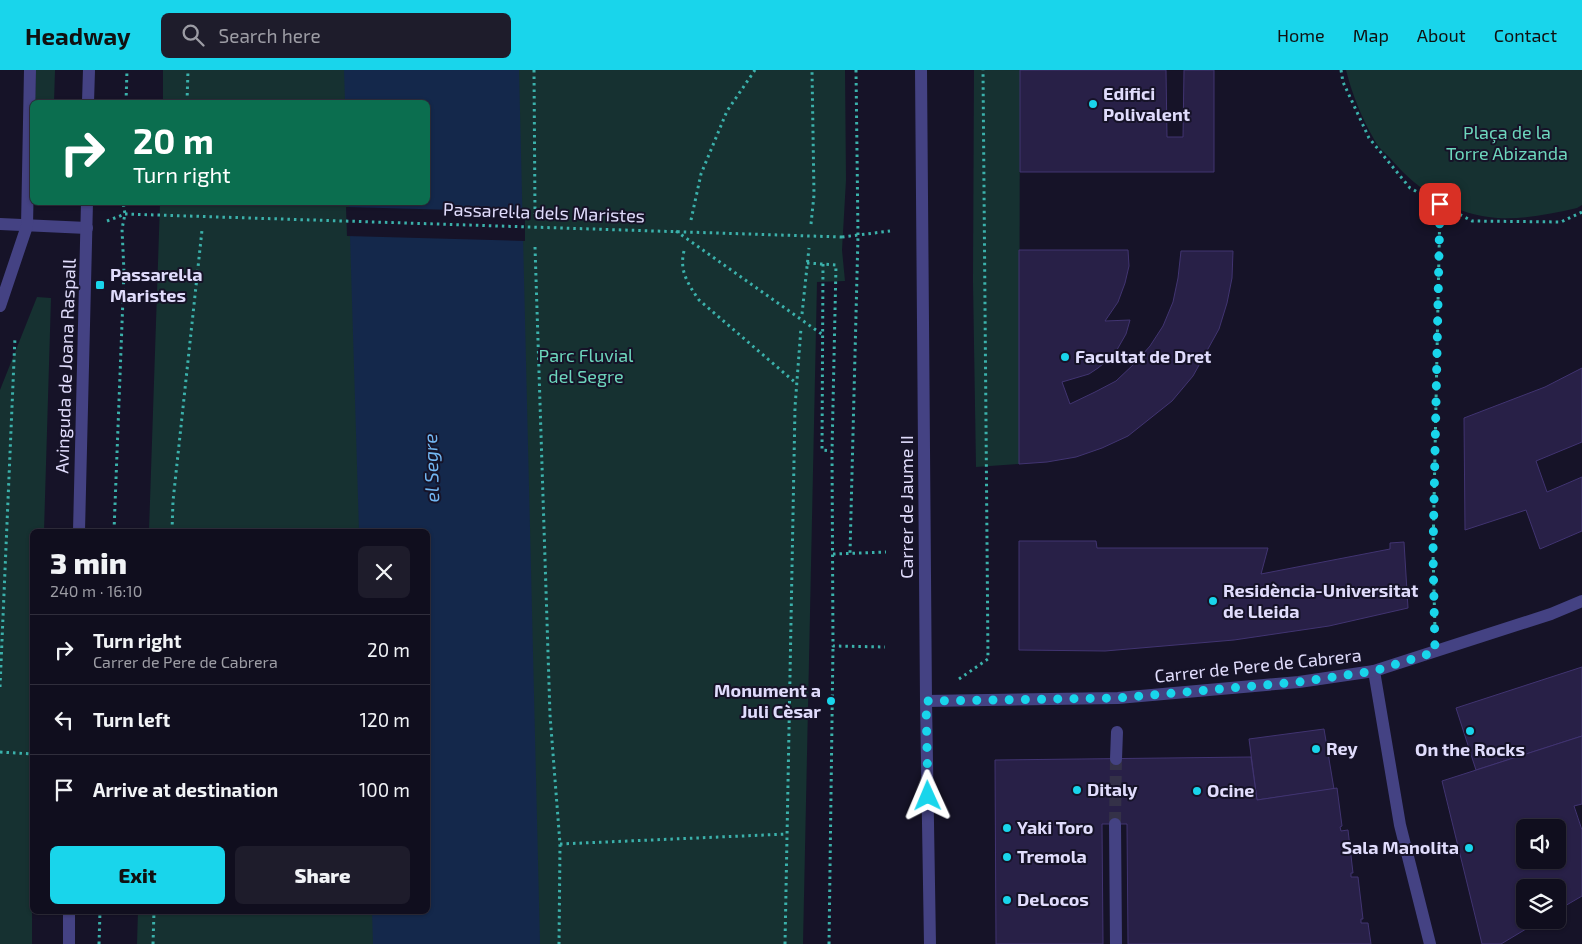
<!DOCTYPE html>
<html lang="en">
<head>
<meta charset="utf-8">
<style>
  body { margin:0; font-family:"Exo 2",sans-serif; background:#1e1c2b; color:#f1f3f6; height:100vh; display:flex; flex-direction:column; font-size:19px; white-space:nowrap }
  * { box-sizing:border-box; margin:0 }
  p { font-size:16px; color:#9c9ca4 }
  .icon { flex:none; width:28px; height:28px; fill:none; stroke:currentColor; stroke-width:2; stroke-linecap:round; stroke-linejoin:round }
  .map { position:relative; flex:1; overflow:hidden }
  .side { position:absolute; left:30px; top:459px; width:400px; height:385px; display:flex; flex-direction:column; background:#100e1e; border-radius:8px; box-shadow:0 1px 4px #0004,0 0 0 1px #302e3c }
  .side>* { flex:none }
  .hud { position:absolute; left:30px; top:30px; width:400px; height:105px; border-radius:8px; box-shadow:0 1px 4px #0004,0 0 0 1px #302e3c; background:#0b6e4f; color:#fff; overflow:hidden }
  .controls { position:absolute; left:1516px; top:749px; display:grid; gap:10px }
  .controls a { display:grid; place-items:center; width:50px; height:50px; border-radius:8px; background:#100e1e; box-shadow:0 1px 4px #0004,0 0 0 1px #302e3c; font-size:25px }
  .pin { position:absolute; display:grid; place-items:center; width:42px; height:42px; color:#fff; margin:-21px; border-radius:10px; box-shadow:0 2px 8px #0006 }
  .me { position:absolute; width:55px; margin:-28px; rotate:359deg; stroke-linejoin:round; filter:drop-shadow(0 0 4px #0008) }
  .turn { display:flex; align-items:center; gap:18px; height:105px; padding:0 20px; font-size:22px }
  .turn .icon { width:65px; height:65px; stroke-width:2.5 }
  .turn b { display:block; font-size:35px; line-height:42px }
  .round { display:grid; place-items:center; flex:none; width:52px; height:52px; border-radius:8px; background:#1e1c2b }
  .overview { display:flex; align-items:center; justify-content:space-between; height:85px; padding:0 20px }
  h1 { font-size:30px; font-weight:800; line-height:38px }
  .button { display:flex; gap:10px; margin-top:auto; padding:10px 20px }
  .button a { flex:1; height:58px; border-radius:8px; background:#19d5eb; color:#111; font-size:20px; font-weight:800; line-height:58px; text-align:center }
  .button a+a { background:#1e1c2b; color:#f1f3f6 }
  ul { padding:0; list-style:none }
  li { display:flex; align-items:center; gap:15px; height:70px; padding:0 20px; border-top:1px solid #302e3c }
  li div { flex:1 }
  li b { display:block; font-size:19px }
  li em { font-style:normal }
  header { display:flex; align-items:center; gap:30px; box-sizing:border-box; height:70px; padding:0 25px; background:#19d5eb; color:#111 }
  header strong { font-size:24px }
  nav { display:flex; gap:28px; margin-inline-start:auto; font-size:18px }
  .search { width:350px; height:45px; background:#1e1c2b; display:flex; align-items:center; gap:12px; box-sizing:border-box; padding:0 18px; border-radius:8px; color:#9c9ca4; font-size:19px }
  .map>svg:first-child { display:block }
</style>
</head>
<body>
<header>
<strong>Headway</strong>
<div class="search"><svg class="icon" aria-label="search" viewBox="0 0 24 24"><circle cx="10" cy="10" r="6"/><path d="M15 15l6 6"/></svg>Search here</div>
<nav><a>Home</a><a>Map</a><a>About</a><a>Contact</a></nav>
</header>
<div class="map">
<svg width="1582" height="874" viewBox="0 0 1582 874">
  <rect width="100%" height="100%" fill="#161328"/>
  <g fill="#163131">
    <polygon points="36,0 55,0 54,32 35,32"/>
    <polygon points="163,0 845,0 846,110 842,180 845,211 817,212 803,874 137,874 138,841 428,841 428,461 149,461 160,133 428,132 428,32 163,32"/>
    <polygon points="974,0 1020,0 1019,394 976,397 973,212"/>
    <path d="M1346,0H1582V135L1577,138C1546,145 1514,152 1482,146C1445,139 1414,116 1390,88C1385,83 1378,77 1375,71C1362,49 1352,24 1346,0Z"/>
    <polygon points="37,227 51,228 44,461 32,461 32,874 0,874 0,320"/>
  </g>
  <polygon fill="#14284b" points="344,0 519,0 540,874 373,874 372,841 428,841 428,461 359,461 349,133 428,132 428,32 345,32"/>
  <polygon fill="#161328" points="346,137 525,142 525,171 347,166"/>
  <g fill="#282047" stroke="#413471" fill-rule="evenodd">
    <polygon points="1020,0 1166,0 1167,67 1183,67 1184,0 1214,0 1214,102 1020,102"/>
    <polygon points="1019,180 1128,180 1129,196 1125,213 1118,232 1105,251 1130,250 1126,264 1114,285 1098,298 1089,304 1062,312 1070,334 1095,322 1116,311 1135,293 1150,276 1163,256 1173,232 1178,208 1181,181 1233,181 1232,208 1227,233 1219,259 1193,306 1172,331 1128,366 1102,378 1076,387 1047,392 1019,394"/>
    <polygon points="1582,298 1582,372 1536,391 1547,422 1582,407 1582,461 1540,479 1526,440 1465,460 1464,348 1545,317"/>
    <polygon points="1019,471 1096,471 1097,478 1268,478 1261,504 1390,479 1390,473 1404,472 1408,538 1329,556 1234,570 1105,581 1019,580"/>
    <polygon points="1582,597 1582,666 1476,700 1456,638"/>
    <polygon points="1324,659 1334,719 1257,730 1249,669"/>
    <path d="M1582,666V734L1574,736L1582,760V826L1558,840V818H1525V850H1541L1501,874H1482L1442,711ZM1525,758H1558V790H1525Z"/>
    <polygon points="1251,687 1257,730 1337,718 1342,756 1340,757 1341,761 1348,760 1353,803 1351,803 1351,807 1358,807 1363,849 1361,849 1361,853 1368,853 1371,874 1128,874 1127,754 1102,754 1103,874 996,874 995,690"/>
  </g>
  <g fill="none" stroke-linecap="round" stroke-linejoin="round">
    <polyline stroke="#343148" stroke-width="12" stroke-dasharray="12 6" stroke-linecap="butt" points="1115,754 1116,689"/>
    <g stroke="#3bb1ab" stroke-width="3" stroke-dasharray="2.5 4" stroke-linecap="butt">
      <polyline points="534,0 535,144"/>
      <polyline points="856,0 858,165 890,161"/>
      <polyline points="1341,0 1343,12 1369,68 1410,118 1472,151 1561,152 1582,142"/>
      <polyline points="126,32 127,0"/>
      <polyline points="187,32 188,0"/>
      <polyline points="201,132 202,138"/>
      <polyline points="691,150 701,104 727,41 755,0"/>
      <polyline points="107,151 125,144"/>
      <polyline points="811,154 814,125 812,0"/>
      <polyline points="842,167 858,165 850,483"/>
      <polyline points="535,177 550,645 560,774 559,874"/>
      <path d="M684,181C679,201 688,214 699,230L797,314"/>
      <polyline points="807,193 836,195 832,381 833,576 885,577"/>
      <polyline points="823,194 822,380 832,381"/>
      <polyline points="802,244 809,178"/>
      <polyline points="114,461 124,202 122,159 125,144 123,132"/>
      <polyline points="172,461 173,431 202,160"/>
      <polyline points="833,484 886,482"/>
      <polyline points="1435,561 1433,482 1440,134"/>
      <polyline points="959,609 988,589 983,0"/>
      <polyline points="0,617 15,267"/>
      <polyline points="0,682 32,684"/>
      <polyline points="560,774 787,764"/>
      <polyline points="99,874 100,841"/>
      <polyline points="153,874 154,841"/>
      <polyline points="785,874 795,337 801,258"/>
      <polyline points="829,874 833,576"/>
    </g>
    <g stroke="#444283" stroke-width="12">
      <polyline points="921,0 926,631 930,874"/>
      <polyline points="88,32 89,0"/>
      <polyline points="0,154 87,158"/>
      <polyline points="0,236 27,156 30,0"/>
      <polyline points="79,461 87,132"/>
      <polyline points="1374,601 1400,755 1430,874"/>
      <polyline points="926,631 1118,628 1299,612 1374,601 1551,544 1582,531"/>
      <polyline points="1116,689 1117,662"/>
      <polyline points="1115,754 1116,874"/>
      <polyline points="69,874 69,841"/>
    </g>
    <g stroke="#3bb1ab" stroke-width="3" stroke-dasharray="2.5 4" stroke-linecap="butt">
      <polyline points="125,144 842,167"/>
      <polyline points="676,161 823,265"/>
    </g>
  </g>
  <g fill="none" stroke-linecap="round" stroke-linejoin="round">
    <polyline stroke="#19d5eb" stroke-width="9" stroke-dasharray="0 16.2" points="928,726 926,631 1118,628 1299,612 1374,601 1435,582 1433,482 1440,134"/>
  </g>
  <g fill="#19d5eb" stroke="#161328" stroke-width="2">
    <circle cx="1093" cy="34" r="5"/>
    <rect x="95" y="210" width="10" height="10" rx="2.5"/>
    <circle cx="1065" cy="287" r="5"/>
    <circle cx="1213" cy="531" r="5"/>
    <circle cx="831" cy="631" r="5"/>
    <circle cx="1470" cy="661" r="5"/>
    <circle cx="1316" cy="679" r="5"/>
    <circle cx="1077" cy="720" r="5"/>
    <circle cx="1197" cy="721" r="5"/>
    <circle cx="1007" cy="758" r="5"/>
    <circle cx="1469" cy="778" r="5"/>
    <circle cx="1007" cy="787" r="5"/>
    <circle cx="1007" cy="830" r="5"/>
  </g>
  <g text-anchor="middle" stroke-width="4" stroke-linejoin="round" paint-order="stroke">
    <g font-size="18" font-weight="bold" fill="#e0dcfc" stroke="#161328" text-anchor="start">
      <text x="1103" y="30">Edifici<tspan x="1103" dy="21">Polivalent</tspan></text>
      <text x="110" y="211">Passarel·la<tspan x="110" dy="21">Maristes</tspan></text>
      <text x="1075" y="293">Facultat de Dret</text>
      <text x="1223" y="527">Residència-Universitat<tspan x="1223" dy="21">de Lleida</tspan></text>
      <text x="821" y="627" text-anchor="end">Monument a<tspan x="821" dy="21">Juli Cèsar</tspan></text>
      <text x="1326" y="685">Rey</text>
      <text x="1470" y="686" text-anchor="middle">On the Rocks</text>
      <text x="1087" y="726">Ditaly</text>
      <text x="1207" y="727">Ocine</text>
      <text x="1017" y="764">Yaki Toro</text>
      <text x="1459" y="784" text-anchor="end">Sala Manolita</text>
      <text x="1017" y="793">Tremola</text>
      <text x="1017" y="836">DeLocos</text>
    </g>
    <g font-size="18" fill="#6dd7bd" stroke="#161328">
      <text x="1507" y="69">Plaça de la<tspan x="1507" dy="21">Torre Abizanda</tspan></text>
      <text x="586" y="292">Parc Fluvial<tspan x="586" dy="21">del Segre</tspan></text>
    </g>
    <g font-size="18" fill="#e0dcfc" stroke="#161328">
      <text transform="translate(544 143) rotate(2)" y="6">Passarel·la dels Maristes</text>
      <text transform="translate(66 296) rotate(-88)" y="6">Avinguda de Joana Raspall</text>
      <text transform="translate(907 437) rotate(-90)" y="6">Carrer de Jaume II</text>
      <text transform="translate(1258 596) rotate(-6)" y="6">Carrer de Pere de Cabrera</text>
    </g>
    <g font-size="19" font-style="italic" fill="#73b7f3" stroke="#161328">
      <text transform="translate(431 398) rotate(-92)" y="7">el Segre</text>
    </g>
  </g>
</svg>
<div class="controls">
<a><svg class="icon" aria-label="sound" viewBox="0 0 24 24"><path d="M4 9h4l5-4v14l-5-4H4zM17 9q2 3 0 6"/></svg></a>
<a><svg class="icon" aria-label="layers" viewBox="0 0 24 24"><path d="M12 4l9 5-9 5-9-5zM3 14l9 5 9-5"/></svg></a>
</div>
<div class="pin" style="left:1440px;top:134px;background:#d93025"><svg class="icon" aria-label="arrive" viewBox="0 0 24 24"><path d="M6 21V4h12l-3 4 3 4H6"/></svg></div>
<svg class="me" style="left:928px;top:726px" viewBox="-20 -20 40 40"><path d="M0-17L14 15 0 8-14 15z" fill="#19d5eb" stroke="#fff" stroke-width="4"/></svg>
<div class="hud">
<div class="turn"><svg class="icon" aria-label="right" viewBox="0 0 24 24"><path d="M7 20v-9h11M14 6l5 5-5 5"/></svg><div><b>20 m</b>Turn right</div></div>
</div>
<section class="side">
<div class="overview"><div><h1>3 min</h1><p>240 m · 16:10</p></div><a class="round"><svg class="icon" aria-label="close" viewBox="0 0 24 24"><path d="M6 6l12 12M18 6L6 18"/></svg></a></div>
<ul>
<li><svg class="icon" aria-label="right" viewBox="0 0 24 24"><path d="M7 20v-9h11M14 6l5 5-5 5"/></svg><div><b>Turn right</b><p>Carrer de Pere de Cabrera</p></div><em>20 m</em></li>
<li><svg class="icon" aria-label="left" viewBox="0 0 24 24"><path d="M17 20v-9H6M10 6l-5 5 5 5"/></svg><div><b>Turn left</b></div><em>120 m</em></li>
<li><svg class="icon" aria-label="arrive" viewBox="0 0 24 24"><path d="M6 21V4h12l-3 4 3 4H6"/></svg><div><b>Arrive at destination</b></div><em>100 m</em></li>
</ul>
<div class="button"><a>Exit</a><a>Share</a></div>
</section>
</div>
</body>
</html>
